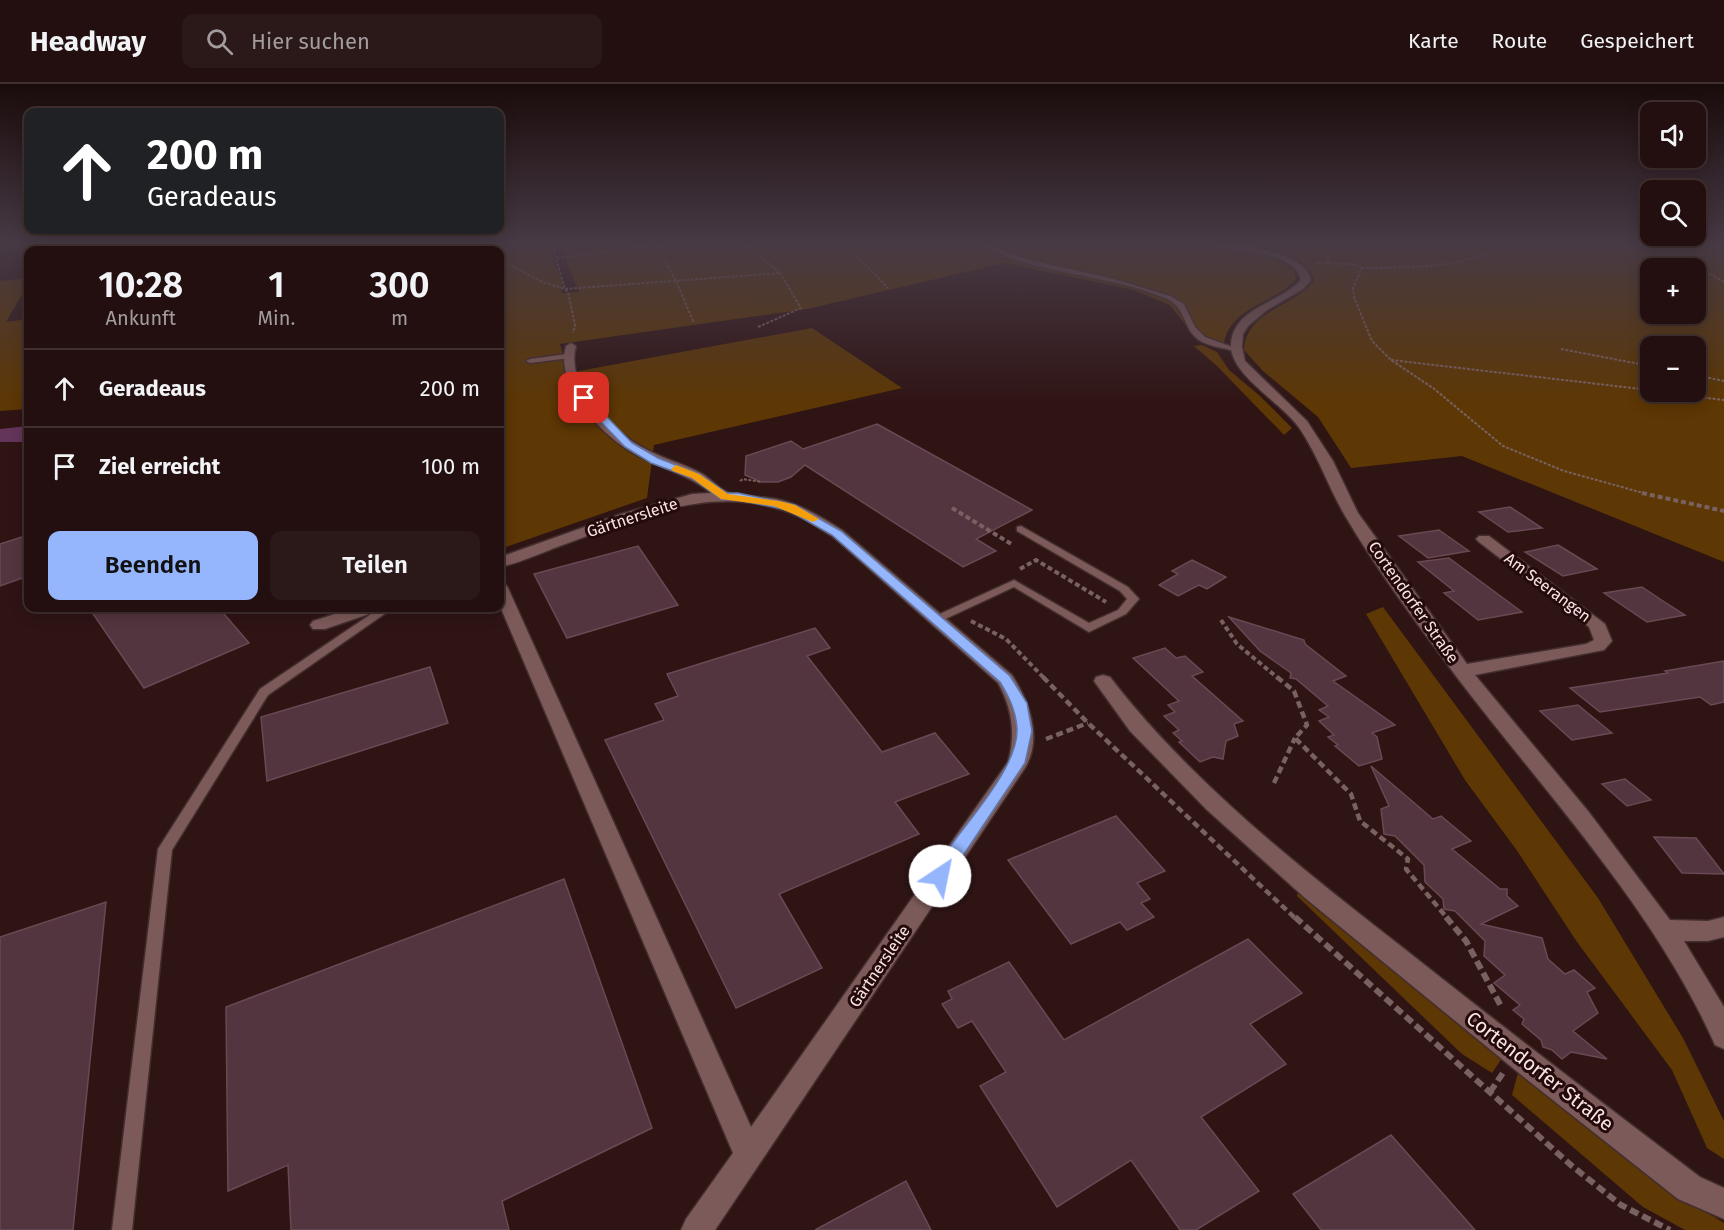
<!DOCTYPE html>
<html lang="de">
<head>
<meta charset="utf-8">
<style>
  body { margin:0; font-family:"Fira Sans",sans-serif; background:#2b1818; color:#f1f3f6; height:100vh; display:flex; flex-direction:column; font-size:22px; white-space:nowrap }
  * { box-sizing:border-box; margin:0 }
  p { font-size:20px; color:#a39c9e }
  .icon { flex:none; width:33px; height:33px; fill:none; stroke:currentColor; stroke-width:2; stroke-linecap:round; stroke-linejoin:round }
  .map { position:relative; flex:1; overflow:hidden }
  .details { position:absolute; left:24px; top:162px; width:480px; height:366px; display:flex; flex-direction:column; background:#230f0f; border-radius:12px; box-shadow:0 3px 15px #0003,0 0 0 2px #402f2f }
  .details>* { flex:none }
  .banner { position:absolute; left:24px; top:24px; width:480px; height:126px; border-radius:12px; box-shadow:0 3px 15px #0003,0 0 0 2px #402f2f; background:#202124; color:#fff; overflow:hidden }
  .controls { position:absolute; left:1640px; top:18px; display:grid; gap:12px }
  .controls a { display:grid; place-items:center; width:66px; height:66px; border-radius:12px; background:#230f0f; box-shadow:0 3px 15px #0003,0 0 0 2px #402f2f; font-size:30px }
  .pin { position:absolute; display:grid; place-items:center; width:51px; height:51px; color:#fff; margin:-26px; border-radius:12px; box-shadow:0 3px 9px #0006 }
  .me { position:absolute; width:66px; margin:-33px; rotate:34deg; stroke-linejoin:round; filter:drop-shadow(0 0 4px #0008) }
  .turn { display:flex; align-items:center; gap:21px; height:126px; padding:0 24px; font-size:27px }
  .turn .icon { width:78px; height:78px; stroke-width:2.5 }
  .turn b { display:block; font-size:42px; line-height:51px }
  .eta { display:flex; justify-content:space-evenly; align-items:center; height:102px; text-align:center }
  .eta b { font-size:36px; font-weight:600; line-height:42px }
  .action { display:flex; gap:12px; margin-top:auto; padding:12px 24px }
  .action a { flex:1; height:69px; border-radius:12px; background:#95b6fd; color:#111; font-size:24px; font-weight:600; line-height:69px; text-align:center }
  .action a+a { background:#2b1818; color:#f1f3f6 }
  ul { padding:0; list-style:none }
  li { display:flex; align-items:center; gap:18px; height:78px; padding:0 24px; border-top:2px solid #402f2f }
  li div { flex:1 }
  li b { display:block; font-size:22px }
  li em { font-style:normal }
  header { display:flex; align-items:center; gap:36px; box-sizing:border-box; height:84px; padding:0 30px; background:#230f0f; border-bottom:2px solid #402f2f }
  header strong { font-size:28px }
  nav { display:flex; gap:33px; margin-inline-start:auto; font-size:21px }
  .search { width:420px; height:54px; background:#2b1818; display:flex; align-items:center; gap:15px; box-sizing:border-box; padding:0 21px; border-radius:12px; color:#a39c9e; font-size:22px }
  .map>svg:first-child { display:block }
</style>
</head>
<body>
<header>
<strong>Headway</strong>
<div class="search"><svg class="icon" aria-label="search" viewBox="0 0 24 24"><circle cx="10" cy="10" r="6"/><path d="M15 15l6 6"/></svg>Hier suchen</div>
<nav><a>Karte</a><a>Route</a><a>Gespeichert</a></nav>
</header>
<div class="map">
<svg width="1724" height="1146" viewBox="0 0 1724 1146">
  <rect width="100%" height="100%" fill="#2f1414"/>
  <g fill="#5d3704" fill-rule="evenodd">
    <path d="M326,158H547L563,200L561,209L579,208L559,158H1189L1260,171L1275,175L1293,185L1296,195C1276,219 1230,223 1224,259L1196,254L1170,221L1134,206L1004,179L807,225L560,260L568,289L812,244L902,304L654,361L647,414L500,465V166H320Z"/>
    <path d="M1214,158H1724V478L1462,372L1351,384L1318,333L1263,287L1244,266C1246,227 1293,223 1314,197C1310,169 1238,162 1214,158ZM1650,184H1695V230H1650ZM1650,262H1695V308H1650Z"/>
    <polygon points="28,194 28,200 6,238 28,235 28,325 0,327 0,197"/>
    <polygon points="1202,261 1217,268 1229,286 1260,312 1292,344 1284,351 1217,282 1194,262"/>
    <polygon points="1383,523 1598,814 1683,954 1724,1037 1724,1075 1707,1064 1672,986 1577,858 1518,768 1465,696 1366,530"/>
    <polygon points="1299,803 1344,847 1496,968 1502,974 1492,989 1462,970 1297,812"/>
    <polygon points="1519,985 1679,1111 1724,1139 1724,1146 1685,1146 1643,1123 1512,1011"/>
  </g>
  <polygon fill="#63355b" points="28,342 28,358 0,358 0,345"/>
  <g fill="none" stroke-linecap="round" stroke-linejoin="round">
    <polygon fill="#63355b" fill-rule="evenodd" points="389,158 415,158 424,166 398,166"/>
  </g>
  <g fill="#53353f" stroke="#684954" stroke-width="1.5">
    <polygon points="877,340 1032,426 976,455 996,467 963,483 805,381 791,393 778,398 761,398 745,391 746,372 791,357 803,365"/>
    <polygon points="1510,423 1542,444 1508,448 1479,428"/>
    <polygon points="1439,446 1469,467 1428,474 1399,452"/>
    <polygon points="28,451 28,492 0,502 0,460"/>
    <polygon points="1558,461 1597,485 1563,492 1525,468"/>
    <polygon points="638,462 678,521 567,554 534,490"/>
    <polygon points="1449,474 1522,528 1478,536 1444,509 1454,507 1418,478"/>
    <polygon points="1192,476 1226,493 1207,505 1199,501 1178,512 1159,501 1178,490 1172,487"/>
    <polygon points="1642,503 1663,517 1685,531 1647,538 1604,509"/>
    <polygon points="89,524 219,524 249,559 144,604"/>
    <polygon points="1229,533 1304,556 1305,560 1346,592 1333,597 1395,641 1372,649 1377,653 1382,675 1359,682 1335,662 1338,661 1328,653 1334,651 1319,637 1329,633 1319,626 1328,622 1296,595 1290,594 1291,589 1260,567"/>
    <polygon points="815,544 830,564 807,572 882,668 935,649 969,690 895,718 919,750 779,810 822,884 736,924 605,656 664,636 655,620 678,612 667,590"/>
    <polygon points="1165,564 1176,574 1185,572 1203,588 1192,592 1243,637 1234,640 1238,652 1226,657 1223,675 1213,673 1200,678 1179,658 1182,657 1173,649 1179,646 1164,632 1175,628 1168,621 1179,617 1133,574"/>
    <polygon points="1724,577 1724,618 1711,621 1700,613 1600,628 1570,604 1668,589 1665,587"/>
    <polygon points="430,583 448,639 267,697 261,633"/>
    <polygon points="1578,621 1612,649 1572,656 1540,627"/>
    <polygon points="1371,682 1433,735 1441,732 1471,757 1452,765 1500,805 1507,805 1507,812 1518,822 1481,840 1542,854 1548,875 1565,890 1574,886 1595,904 1587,908 1598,929 1573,947 1607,975 1571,968 1562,975 1552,966 1543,963 1541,956 1522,940 1524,935 1513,926 1520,921 1494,899 1505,891 1484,872 1485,857 1455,827 1444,825 1443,815 1425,798 1424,781 1395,752 1384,750 1381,725 1389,722"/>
    <polygon points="1625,695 1651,716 1627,722 1602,700"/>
    <polygon points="1116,732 1165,787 1137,799 1150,815 1141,819 1154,833 1127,846 1120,838 1071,860 1008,776"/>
    <polygon points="1654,753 1696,754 1724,790 1682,789"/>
    <polygon points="564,795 652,1044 502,1117 509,1146 291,1146 288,1081 228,1107 226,923"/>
    <polygon points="106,818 73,1146 0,1146 0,853"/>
    <polygon points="1248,855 1302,909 1250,940 1286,980 1201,1033 1259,1107 1196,1146 1180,1146 1131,1076 1057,1123 980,1002 1006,988 972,937 958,944 942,920 952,915 948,907 1009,878 1064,956"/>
    <polygon points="1391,1051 1475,1146 1321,1146 1293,1110"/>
    <polygon points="906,1097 931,1146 815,1146"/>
  </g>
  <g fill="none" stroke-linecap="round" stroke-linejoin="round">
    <defs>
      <g id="lane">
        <path d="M975,158H983L1025,175L1114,195L1170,212L1184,220L1195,243L1205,253L1238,265L1234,267C1224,264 1207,262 1199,256C1182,244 1187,223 1165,214C1106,189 1031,191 975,158Z"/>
        <polygon points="567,270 571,272 570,274 530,279 526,277 530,275"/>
        <polygon points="1021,442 1128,503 1139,515 1126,530 1089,548 1014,503 941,537 933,537 931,535 933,533 1014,496 1089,539 1118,526 1127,515 1120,507 1017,447 1017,443"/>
        <polygon points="380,524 393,524 268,611 172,766 132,1146 112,1146 158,765 260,605"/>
      </g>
      <g id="street">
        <path d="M1198,158C1224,158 1305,164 1311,196L1303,205L1267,226L1248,242L1243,250L1242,263L1245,277L1307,337L1333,377L1358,429L1467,580L1586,560L1594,556L1589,543L1479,458L1476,455L1479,452H1489L1605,540L1612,557L1604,566L1475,591L1588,727L1670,836L1708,837L1724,833V853L1708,857H1684L1724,923V965L1715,961C1655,825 1545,709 1456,592C1417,540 1377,486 1344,430C1328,402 1318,372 1300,345C1284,320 1231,292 1231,262C1231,224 1281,219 1301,196C1296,163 1218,170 1198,158Z"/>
        <path d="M571,259L576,262C565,302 610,345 642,363C661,374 682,379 701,389C710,394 717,403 727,408C732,411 766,413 776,415C801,420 821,433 842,446L1012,591C1029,617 1043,654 1025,684L715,1146H681L686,1135L733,1069L500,522V499L506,501L508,504L751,1043L1008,678C1016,648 1012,625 998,599L832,452C821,446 811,438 800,433C719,395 637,434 560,462C541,469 520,479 500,483V473L621,430L692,410L711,409C688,390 659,384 633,369C601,351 554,301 566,262Z"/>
        <polygon points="354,524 377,524 375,528 325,545 313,545 310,541 313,537"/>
        <path d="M1103,591L1110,593C1191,698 1298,782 1402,863C1500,941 1600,1017 1700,1093L1724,1104V1135L1678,1115L1525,994L1305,814L1207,726L1130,647L1094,597L1096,593Z"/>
      </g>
    </defs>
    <use href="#lane" stroke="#432e2f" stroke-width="3"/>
    <use href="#street" stroke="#432e2f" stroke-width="3"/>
    <g stroke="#7a6161" stroke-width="2" stroke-dasharray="3 1.5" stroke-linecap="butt">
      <polyline points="456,158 483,166"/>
      <polyline points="551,158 565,205 568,208 575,241 573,249"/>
      <polyline points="655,158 676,197 694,239"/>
      <polyline points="741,158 748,162 796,158"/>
      <polyline points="843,158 888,204"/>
      <polyline points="1324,158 1329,179"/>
      <polyline points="1655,158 1724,198"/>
      <polyline points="557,174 681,158"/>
      <polyline points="500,175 542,198 565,205 780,189 748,162"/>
      <polyline points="1316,179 1352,180 1362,184 1353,204 1354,213 1372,257 1391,276 1433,304 1503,362 1564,387 1647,410"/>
      <path d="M1362,184C1400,183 1475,186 1503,158"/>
      <polyline points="758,243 801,224 780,189"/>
      <polyline points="1561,265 1650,282"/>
      <polyline points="1391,276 1650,306"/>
      <polyline points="1695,291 1724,297"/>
      <polyline points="1659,308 1724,316"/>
      <polyline points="740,397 743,395 761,398"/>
    </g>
    <g stroke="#7a6161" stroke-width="4" stroke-dasharray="5 3" stroke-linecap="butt">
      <polyline points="1642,409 1724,427"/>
      <polyline points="952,424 1013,461"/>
      <polyline points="1020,485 1036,476 1106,518"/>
      <polyline points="1221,536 1237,560 1279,595"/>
      <polyline points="971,537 1006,555 1045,595"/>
    </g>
    <g stroke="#7a6161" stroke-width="4.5" stroke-dasharray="7 4" stroke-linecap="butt">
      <polyline points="1043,593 1088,639 1296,835"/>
      <polyline points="1277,593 1294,607 1307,641 1295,654 1351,710 1360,737 1408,775 1406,785 1448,835"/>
      <polyline points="1046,655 1088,639"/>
      <polyline points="1274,699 1295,654"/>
    </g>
    <g stroke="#7a6161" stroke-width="6" stroke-dasharray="9 4.5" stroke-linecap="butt">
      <polyline points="1295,833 1572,1082 1621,1121 1670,1146"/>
      <polyline points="1446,833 1466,857 1502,924"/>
      <polyline points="1490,1008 1503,989"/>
    </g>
    <use href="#lane" fill="#7c5a59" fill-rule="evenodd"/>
    <use href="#street" fill="#7c5a59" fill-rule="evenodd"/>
  </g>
  <linearGradient id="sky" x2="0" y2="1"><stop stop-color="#1a0b0b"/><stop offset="0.5" stop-color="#473a45"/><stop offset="1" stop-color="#473a45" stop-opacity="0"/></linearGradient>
  <rect width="1724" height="319" fill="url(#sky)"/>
  <path fill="#95b6fd" stroke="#6176a4" stroke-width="1.5" d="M580,312H587L632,359L658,374L699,390L727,409H738L795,421L841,447L1010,592L1027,619L1032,647L1025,679L946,797L940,799L934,797L931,792C952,751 1018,690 1017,645C1016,627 1009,613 1000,598L832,451L788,426L738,416L721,415L692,394L651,379L625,363L580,316Z"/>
  <polygon fill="#f59e0b" points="676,381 699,390 728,410 779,417 795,421 819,435 813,438 774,422 721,415 692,394 673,387 671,385"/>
  <g text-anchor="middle" stroke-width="6" stroke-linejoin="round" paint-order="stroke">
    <g font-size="16" fill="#f9e4e4" stroke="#250a0b">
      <text transform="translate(632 433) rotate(-18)" y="6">Gärtnersleite</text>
      <text transform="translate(1548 503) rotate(37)" y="6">Am Seerangen</text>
      <text transform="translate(1414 518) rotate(55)" y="6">Cortendorfer Straße</text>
      <text transform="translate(879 882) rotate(-56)" y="6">Gärtnersleite</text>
    </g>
    <g font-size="20" fill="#f9e4e4" stroke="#250a0b">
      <text transform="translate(1540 987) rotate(38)" y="7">Cortendorfer Straße</text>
    </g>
  </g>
</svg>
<div class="controls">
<a><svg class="icon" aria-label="sound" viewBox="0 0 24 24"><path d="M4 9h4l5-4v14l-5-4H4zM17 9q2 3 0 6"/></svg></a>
<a><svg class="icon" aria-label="search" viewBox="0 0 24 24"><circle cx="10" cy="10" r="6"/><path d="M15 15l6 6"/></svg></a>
<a>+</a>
<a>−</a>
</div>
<div class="pin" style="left:584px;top:314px;background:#d93025"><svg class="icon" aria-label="arrive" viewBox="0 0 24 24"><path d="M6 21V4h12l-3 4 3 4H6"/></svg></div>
<svg class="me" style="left:940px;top:792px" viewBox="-20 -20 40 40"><circle r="19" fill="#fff"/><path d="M0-13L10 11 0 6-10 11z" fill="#95b6fd"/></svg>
<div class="banner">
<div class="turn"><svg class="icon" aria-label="ahead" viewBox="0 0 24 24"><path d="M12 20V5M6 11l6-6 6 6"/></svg><div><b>200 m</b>Geradeaus</div></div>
</div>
<section class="details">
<div class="eta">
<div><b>10:28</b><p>Ankunft</p></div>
<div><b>1</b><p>Min.</p></div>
<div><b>300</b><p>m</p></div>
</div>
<ul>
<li><svg class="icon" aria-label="ahead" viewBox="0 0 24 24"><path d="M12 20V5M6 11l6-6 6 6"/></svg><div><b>Geradeaus</b></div><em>200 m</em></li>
<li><svg class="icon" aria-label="arrive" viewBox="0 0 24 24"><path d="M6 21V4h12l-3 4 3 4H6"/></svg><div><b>Ziel erreicht</b></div><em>100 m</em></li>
</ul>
<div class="action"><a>Beenden</a><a>Teilen</a></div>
</section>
</div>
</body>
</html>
